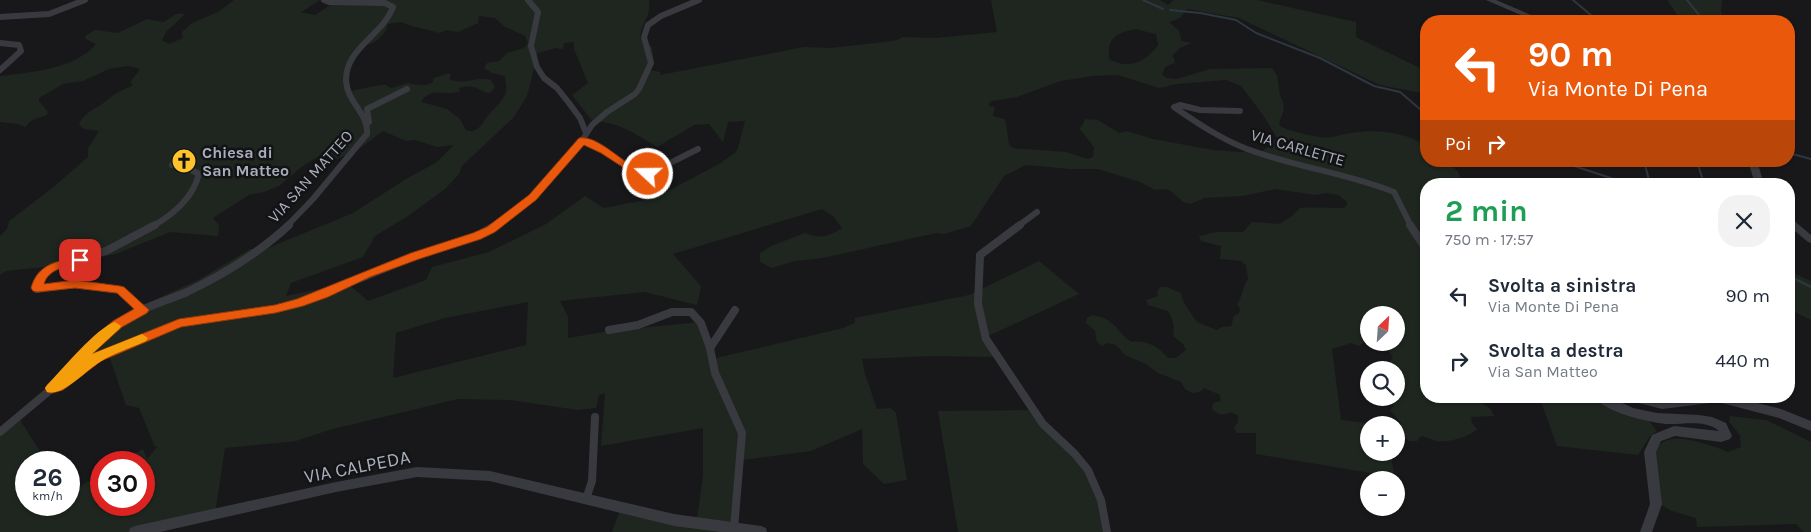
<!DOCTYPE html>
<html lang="it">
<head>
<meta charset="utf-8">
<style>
  body { margin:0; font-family:Karla,sans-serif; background:#f2f2f3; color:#1f2937; height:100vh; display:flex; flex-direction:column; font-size:19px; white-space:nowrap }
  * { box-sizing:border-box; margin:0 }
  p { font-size:16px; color:#747a83 }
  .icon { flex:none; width:28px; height:28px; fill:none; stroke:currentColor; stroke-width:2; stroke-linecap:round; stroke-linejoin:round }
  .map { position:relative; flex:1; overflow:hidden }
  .sheet { position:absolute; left:1420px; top:178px; width:375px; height:225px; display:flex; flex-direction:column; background:#fff; border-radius:20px; box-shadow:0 1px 4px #0004 }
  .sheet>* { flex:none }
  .guide { position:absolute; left:1420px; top:15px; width:375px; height:152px; border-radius:20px; box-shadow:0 1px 4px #0004; background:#ea580c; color:#fff; overflow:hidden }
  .needle { width:32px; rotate:25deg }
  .controls { position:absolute; left:1360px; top:306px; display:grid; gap:10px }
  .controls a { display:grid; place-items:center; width:45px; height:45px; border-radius:50%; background:#fff; box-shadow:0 1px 4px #0004; font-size:25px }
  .speed { position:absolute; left:15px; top:451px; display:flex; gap:10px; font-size:25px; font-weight:700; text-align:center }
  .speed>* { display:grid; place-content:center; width:65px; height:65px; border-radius:50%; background:#fff; box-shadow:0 1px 4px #0004; line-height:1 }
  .speed small { font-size:12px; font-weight:400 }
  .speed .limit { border:8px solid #d22; background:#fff; color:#111 }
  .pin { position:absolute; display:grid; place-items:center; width:42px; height:42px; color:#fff; margin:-21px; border-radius:10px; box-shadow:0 2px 8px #0006 }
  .me { position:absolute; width:55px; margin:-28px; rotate:291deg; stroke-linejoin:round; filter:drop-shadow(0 0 4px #0008) }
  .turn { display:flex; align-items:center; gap:18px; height:105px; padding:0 25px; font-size:22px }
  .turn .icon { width:65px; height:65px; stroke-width:2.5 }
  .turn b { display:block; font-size:35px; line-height:42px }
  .then { display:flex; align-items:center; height:48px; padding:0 25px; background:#0003; gap:10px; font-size:19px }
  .round { display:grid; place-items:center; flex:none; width:52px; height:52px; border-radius:20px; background:#f2f2f3 }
  .headline { display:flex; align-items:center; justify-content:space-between; height:85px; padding:0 25px }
  h1 { font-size:30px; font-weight:700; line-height:38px; color:#1e9e55 }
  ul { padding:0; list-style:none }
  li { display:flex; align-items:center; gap:15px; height:65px; padding:0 25px }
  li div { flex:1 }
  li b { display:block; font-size:19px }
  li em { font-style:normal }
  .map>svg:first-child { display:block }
</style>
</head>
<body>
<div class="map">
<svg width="1811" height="532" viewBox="0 0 1811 532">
  <rect width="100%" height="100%" fill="#18181b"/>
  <g fill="#1e261f" fill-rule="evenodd">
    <path d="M234,0H320L301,12L315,15L332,4L389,0H649C651,18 642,21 640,37L652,47L654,62L650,70L660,72V75L804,47L830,48L892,41L900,39L902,37L936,38L997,32L991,0H1160L1168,5L1174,0H1257L1356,22V37L1426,71V94L1380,85L1239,18L1187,9L1180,18L1169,22L1179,31L1182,41L1192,43L1180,48L1172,56L1175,60L1174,63L1165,67L1162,75L1167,78L1177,79L1210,69L1272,68L1277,75L1280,96L1283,102L1284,110L1279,123L1280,126C1289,131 1311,136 1321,137C1332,139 1341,134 1351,133C1375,129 1406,132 1426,146V161H1448L1458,172L1463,184H1426V396H1468C1477,405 1489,401 1494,416L1471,417L1472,423L1477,429C1470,437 1447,443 1436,441C1431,439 1427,437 1421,436L1417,441H1409L1401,435V423L1390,410L1394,406L1385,398H1396V370H1379L1393,358L1387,347L1371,343L1396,342V315H1369V342H1364L1359,346L1351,343L1332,349L1341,420L1384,425H1369V452L1390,453L1395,477L1256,454V433H1237L1234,427L1238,422V416L1231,412C1223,416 1218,415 1212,409L1213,403L1221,401L1220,395L1204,388L1200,392L1192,393L1185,389L1181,382L1158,373L1146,364L1125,355L1116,345L1108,343L1102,346L1097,342L1095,331L1086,323L1087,318L1092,315C1116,319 1115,330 1131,342C1146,340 1158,346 1168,358H1176L1186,350L1183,344L1173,336C1175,328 1173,318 1168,311L1148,305L1146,300L1158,296L1157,291L1161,287H1167L1181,293L1184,303L1197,322L1217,330L1222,327L1231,326L1234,316L1239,313L1240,309L1237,304C1243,295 1242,288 1248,279L1246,265L1241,261L1220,259L1221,246L1201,241L1199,236L1216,232H1243L1252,222L1279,224L1291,217L1300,208C1314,207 1330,208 1344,208L1347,205V202L1338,195L1325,193L1315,195L1276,189L1242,196L1205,198L1190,204L1183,202L1172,192L1166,189L1155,190L1140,182L1098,169H1070L1026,165L1004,176L971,226L944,234L936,233L823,258L795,261L772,268L760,262V253L771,246L805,233C819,239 829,237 842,228L834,217L822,209L673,254L701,286L697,305L645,292L560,301L568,317V338L610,331L700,322L712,359L843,328L855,323V318L969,295L1039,261L1079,294L986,337L997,357L931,356L862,359L865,374L877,409L891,408L896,413L907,480L884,484L863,464L862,429L811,451L742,460L732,532H612L621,507L697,518L703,475V428L601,446L605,393L599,395L596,408L577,410L511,400L458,399L329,430L296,441L225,448L215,514L136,532H0V432L18,417L47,462H26V505H69V493L101,474V505H144V462H121L143,449L147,459L158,446L155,447L139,408L126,405L109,356L58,380L65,370L148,303L198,280L250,249L263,250L353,213L406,179L437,162L454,145L437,147L415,140L406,141L383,131L355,152L335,159L322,154L300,168L279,186L264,192L249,195L213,218L219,225L218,236L170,232L116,254L44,267L6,271L0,275V236L7,229L9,221L51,189L88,157V148L99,131L84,129L79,125C83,113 92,111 102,104C108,100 112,95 119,92C123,89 129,88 133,85L130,82L139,71L138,68L127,66L109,69L83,81L63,84L39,98V101L48,112L47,115L32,120L25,127L18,124L0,122V76C29,73 77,68 96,44L86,39L85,36L95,30L118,33L147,19L164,22C171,18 176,12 184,14L183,16L166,32L162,40L169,44L183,38L182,32L192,23L218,12ZM479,16L495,18L505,27L525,36L528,43L524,48L507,53L499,61L487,63L484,68L492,73L505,76C505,81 507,87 506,92C502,103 494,108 487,117C481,125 477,134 466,130L460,119L447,109L422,102V100C433,86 447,97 460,91L459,88C476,83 477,91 490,93L495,87L491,80C476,75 464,86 449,79L451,76L449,73L434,78L432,83C422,87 417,85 408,83L391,88L386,85H380L351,91L348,75L361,44C373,47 386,35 388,24L401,22L412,26L440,33L447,30L458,32L478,23ZM1135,29L1156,34L1158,45C1145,63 1130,69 1110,60C1105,39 1117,33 1135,29ZM574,42V49L588,83L572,95L593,122C615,119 639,136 657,147L694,125L709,124L723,142L728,122L745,121L738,148L735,153L719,164L655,198L604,208L585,196L546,224L489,252L432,267L426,280L368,301L347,283L286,296L291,283L363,257L375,236L408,216L445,189L459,174L462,166L514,117L527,96L538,53L556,48L563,49L564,43ZM1118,75L1159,88L1177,84L1226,80L1241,86L1263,115L1277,138L1263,151L1239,152L1213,150L1153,139L1127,131L1119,133L1098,120L1085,119L1082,126L1079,128L1094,147L1093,157L1088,159L1066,152L1013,148L1009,145L1006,122L1004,119L993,116L995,107L989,106V103L992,101L1017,97L1061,81L1093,76ZM528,302L526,345L393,378L396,333L445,318Z"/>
    <polygon points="1667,0 1722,0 1721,11 1724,21 1678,16"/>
    <polygon points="1789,271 1811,281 1811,320 1789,309"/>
    <polygon points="1539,396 1596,396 1649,421 1657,431 1650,436 1638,455 1557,446"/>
    <polygon points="1033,410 1094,482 1107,532 958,532 938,411"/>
    <path d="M1730,416L1766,420L1811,442V532H1804L1796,524L1697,527L1696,518L1672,511L1656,502C1656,487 1653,469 1655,455C1660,424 1712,446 1728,452L1741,447L1740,435L1729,422Z"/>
  </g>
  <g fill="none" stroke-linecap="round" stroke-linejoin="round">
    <g stroke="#2d3740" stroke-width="2">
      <polyline points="1143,0 1163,9"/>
      <polyline points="1573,0 1598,21"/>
      <polyline points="1687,0 1704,21"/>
      <polyline points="1170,10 1200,13 1236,20 1256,33 1320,58 1374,86 1400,92 1421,110 1426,120"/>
      <polyline points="1789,153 1811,159"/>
      <polyline points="1559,161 1629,184"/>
      <polyline points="1644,161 1650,184"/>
      <polyline points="1682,161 1698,164"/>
      <polyline points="1697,161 1704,184"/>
    </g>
    <polyline stroke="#2d3740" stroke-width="2.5" points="1789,276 1811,287"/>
    <g stroke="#393a40" stroke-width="6">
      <polyline points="528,0 538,12 531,46 537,67 544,78 557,88 569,103 580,118 586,133"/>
      <polyline points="0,17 49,14 85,0"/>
      <polyline points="0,43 19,45 21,51 0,70"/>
      <path d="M1240,111L1200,110L1180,105L1174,107C1197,123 1221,139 1247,149C1295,167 1346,173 1394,192L1411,226"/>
      <polyline points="369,122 367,109 407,89"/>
      <polyline points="582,140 605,151 641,175 648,174 698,149"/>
      <path d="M153,226C174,214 193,198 199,174L182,165H172L178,157"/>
      <path d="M287,226L313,199L367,134C369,114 347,102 346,81C345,48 383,35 393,7L385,3L329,2L324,0"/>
      <polyline points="495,226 533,198 576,150 592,125 607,112 635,94 639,89 651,63 644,37 648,25 661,16 699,0"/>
      <polyline points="1018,226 1037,212"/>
    </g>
    <g stroke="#393a40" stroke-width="8">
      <polyline points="1020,225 980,255 978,304 986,339 1043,424 1074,453 1088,470 1101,500 1107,532"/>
      <polyline points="1410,225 1426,249"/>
      <polyline points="143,310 120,290 75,284 37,289 42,276 52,267 106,251 155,225"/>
      <polyline points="609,330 638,325 672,312 691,312 701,323 710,348"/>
      <path d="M63,377C82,357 100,334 124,319C144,307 166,301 187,292C224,274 259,253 289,225"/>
      <polyline points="52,389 96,358 179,323 275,309 299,303 415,256 477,236 496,225"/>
      <polyline points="0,432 55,386"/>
      <polyline points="586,499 592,481 595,417"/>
      <polyline points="732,532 734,529 742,433 715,373 710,348 735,310"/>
    </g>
    <g fill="#393a40" fill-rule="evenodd">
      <polygon points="1486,0 1496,0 1545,21 1535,21"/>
      <polygon points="1748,161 1757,161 1764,184 1755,184"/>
      <polygon points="1789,218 1792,219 1811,235 1811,243 1808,242 1789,226"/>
      <path d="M1593,396H1608L1633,408L1657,413L1699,415L1712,417L1726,423L1732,436L1730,439L1721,442L1675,436L1661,441L1656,452L1662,504L1652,532H1640L1650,504L1644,452L1652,435L1674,426L1719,431C1705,419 1682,425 1666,424C1647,422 1604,412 1593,396Z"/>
      <polygon points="1621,396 1645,396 1662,401 1697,396 1729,396 1781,409 1811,421 1811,431 1779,418 1718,402 1662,409 1623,399"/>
      <polygon points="417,467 490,471 674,514 761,526 766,528 767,532 721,532 674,526 490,481 417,477 336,492 160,532 129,532 130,528 135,526 336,482"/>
    </g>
  </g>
  <path fill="#ea580c" stroke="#983908" d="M579,138C601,134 631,174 648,171L653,174L652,176L641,178L630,174L621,166L601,153L584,145L536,200L495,232L481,239L419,259L370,277L328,297L303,306L275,313L181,327L101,361L63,390L52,393L47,392L45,388L92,339L113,321L134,309L117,293L75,288L37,292L33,291L31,288C38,263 57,262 80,256L83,257L85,260L83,262C70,266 48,268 44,284L75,280L120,286L124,287L149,310L147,313L122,327L92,354L179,319L275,305L297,299L411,253L473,233L487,227L529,195Z"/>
  <path fill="#f59e0b" d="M115,322L121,326L119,329L92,354L142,334L148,338L146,341C131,348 113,353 100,362C86,370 63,397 47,392L45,388L47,385C62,370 97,327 115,322Z"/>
  <defs>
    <symbol id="church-disc" viewBox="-11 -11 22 22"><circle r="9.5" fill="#ffc32c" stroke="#131316"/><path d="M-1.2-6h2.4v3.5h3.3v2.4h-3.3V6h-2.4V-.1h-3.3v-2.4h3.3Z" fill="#111"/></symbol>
  </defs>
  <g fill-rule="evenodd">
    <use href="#church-disc" x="170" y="147" width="28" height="28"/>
  </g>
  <g text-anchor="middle" stroke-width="5" stroke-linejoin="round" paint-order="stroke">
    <g font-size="16" fill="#a9aebc" stroke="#131316">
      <text transform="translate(1298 147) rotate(16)" y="6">VIA CARLETTE</text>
      <text transform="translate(310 176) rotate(-48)" y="6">VIA SAN MATTEO</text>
    </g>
    <g font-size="16" font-weight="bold" fill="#a9aebc" stroke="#131316" text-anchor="start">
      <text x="202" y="158">Chiesa di<tspan x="202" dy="18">San Matteo</tspan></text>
    </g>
    <g font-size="19" fill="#a9aebc" stroke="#131316">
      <text transform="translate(357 466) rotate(-11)" y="7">VIA CALPEDA</text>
    </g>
  </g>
</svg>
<div class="controls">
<a><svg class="needle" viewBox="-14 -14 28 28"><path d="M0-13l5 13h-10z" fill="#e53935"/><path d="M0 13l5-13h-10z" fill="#747a83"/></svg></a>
<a><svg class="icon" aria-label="search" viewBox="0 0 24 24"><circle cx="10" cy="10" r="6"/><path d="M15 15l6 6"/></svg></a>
<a>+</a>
<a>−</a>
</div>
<div class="speed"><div>26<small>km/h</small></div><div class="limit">30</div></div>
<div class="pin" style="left:80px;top:260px;background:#d93025"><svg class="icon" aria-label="arrive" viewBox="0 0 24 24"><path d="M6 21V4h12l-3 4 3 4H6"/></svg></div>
<svg class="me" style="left:648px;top:174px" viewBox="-20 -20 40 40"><circle r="17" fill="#ea580c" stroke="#fff" stroke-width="3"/><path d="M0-11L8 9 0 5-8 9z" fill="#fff"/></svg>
<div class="guide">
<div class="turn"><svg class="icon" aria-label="left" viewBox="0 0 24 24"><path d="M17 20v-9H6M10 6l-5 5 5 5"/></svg><div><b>90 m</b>Via Monte Di Pena</div></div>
<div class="then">Poi<svg class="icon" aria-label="right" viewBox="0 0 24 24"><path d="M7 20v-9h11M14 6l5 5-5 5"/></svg></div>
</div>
<section class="sheet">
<div class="headline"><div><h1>2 min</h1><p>750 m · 17:57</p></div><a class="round"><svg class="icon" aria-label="close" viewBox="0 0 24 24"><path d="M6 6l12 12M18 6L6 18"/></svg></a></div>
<ul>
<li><svg class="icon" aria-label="left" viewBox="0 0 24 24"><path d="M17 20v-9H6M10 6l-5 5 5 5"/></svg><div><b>Svolta a sinistra</b><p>Via Monte Di Pena</p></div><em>90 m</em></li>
<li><svg class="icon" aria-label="right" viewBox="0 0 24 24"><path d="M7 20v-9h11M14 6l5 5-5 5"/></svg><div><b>Svolta a destra</b><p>Via San Matteo</p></div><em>440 m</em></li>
</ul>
</section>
</div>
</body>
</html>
